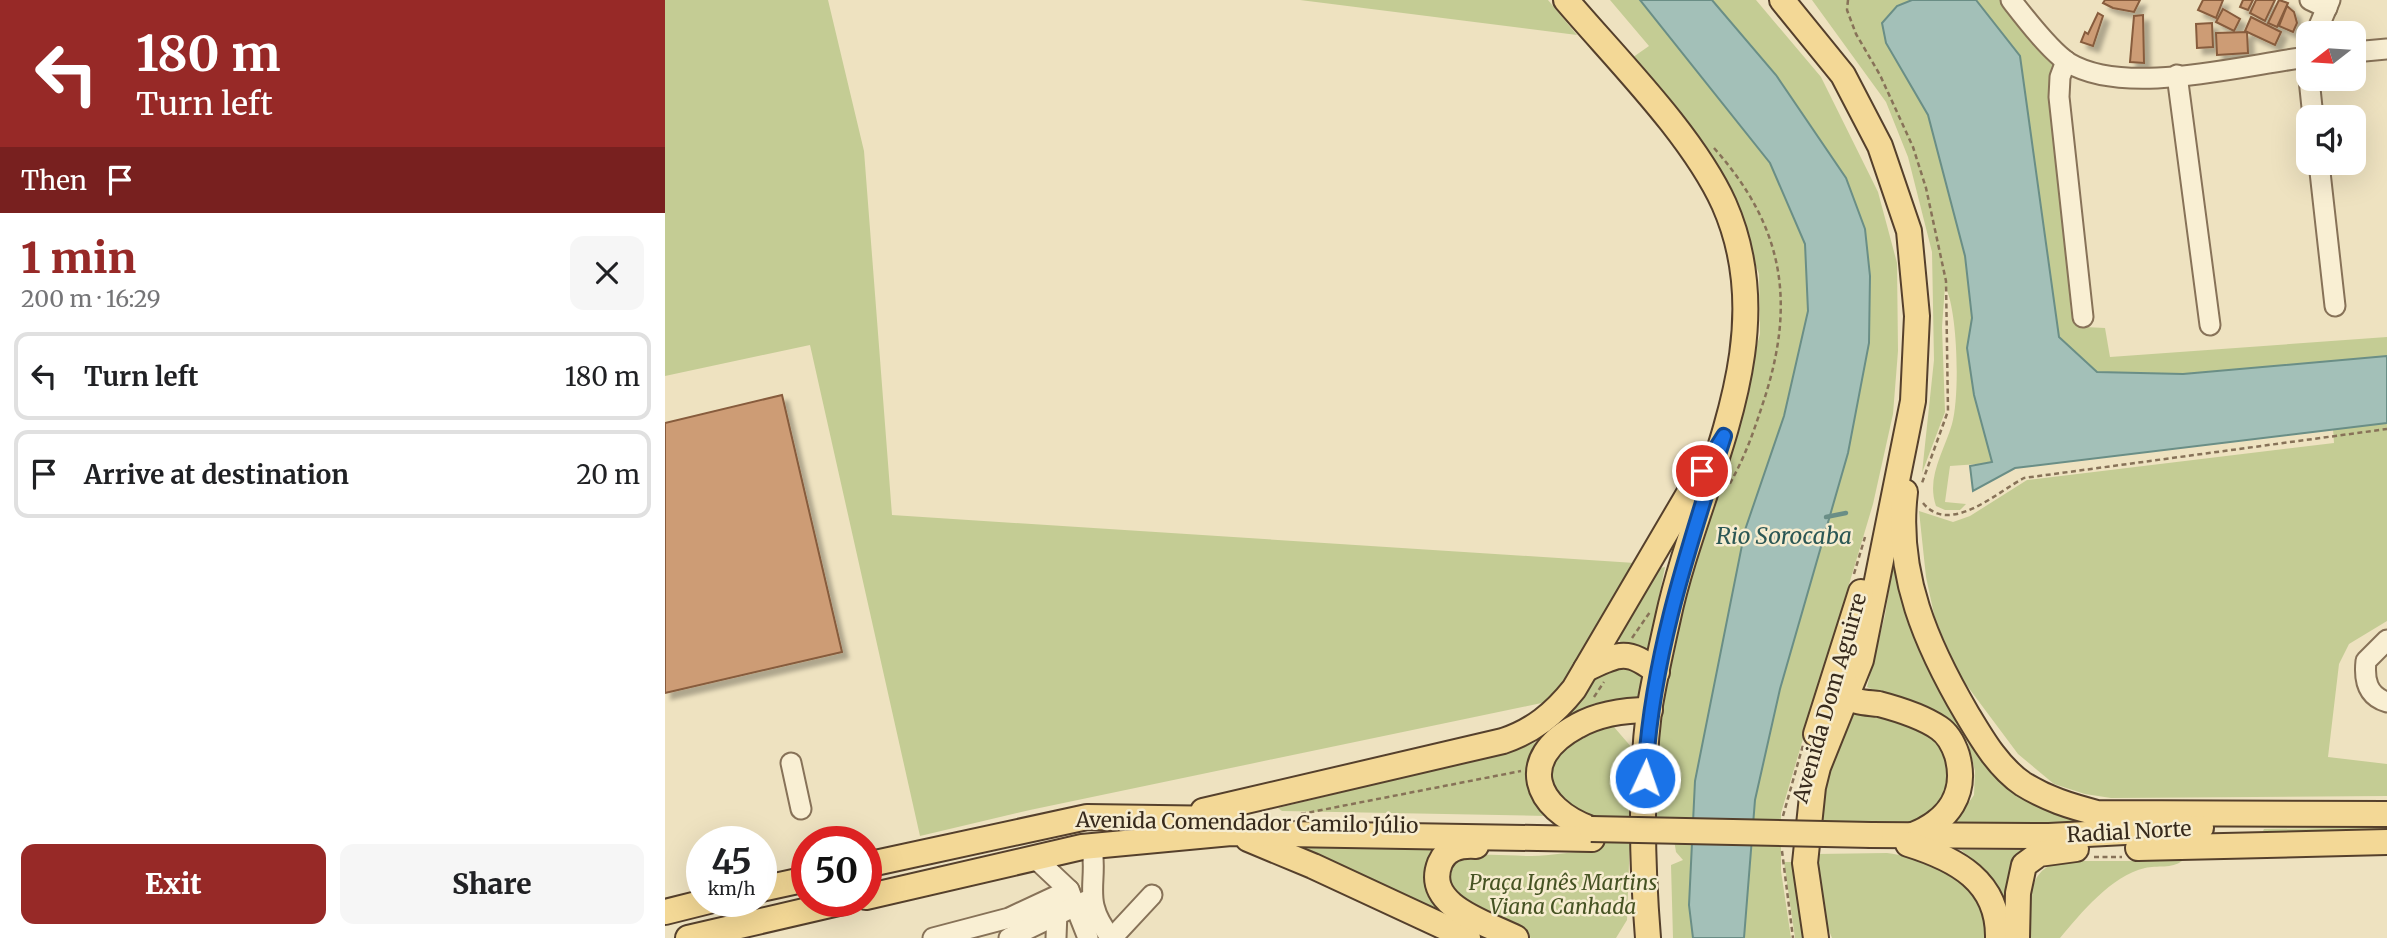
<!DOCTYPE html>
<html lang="en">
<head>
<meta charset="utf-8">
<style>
  body { margin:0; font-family:Merriweather,serif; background:#f6f6f6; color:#202124; height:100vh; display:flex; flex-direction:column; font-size:26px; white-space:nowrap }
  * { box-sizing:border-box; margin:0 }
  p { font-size:23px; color:#757577 }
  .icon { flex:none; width:38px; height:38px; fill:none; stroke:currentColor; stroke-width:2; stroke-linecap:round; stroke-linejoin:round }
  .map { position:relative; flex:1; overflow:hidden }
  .sheet { display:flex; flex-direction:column; background:#fff; width:665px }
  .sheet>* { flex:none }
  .hud { background:#972927; color:#fff; overflow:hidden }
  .needle { width:46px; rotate:253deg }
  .fabs { position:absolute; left:1631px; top:21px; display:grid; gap:14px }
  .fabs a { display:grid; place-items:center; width:70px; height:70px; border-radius:14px; background:#fff; box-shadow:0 7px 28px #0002; font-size:35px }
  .speed { position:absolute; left:21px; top:826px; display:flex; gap:14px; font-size:35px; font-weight:700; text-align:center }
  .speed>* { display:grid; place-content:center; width:91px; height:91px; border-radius:50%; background:#fff; box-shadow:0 7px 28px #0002; line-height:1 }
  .speed small { font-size:18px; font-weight:400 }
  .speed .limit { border:10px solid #d22; background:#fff; color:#111 }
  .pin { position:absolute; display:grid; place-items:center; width:60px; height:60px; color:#fff; margin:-30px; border:4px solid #fff; border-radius:50%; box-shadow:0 2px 7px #0007 }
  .me { position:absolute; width:77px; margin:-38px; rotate:3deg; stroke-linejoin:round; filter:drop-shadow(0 0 5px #0008) }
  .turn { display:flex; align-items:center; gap:24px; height:147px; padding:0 21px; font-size:32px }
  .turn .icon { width:91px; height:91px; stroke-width:2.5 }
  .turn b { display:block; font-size:49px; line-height:60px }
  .then { display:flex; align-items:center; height:66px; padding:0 21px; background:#0003; gap:14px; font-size:26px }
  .round { display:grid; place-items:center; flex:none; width:74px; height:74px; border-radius:14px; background:#f6f6f6 }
  .head { display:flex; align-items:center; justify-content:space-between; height:119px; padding:0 21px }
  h1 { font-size:42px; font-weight:800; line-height:52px; color:#972927 }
  .primary-button { display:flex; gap:14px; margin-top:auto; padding:14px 21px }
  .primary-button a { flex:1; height:80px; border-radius:14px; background:#972927; color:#fff; font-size:28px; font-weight:800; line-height:80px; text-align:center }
  .primary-button a+a { background:#f6f6f6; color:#202124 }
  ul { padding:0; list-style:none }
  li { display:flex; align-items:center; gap:21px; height:88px; margin:0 14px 10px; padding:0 7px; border:4px solid #e0e0e0; border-radius:14px }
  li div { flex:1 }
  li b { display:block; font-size:26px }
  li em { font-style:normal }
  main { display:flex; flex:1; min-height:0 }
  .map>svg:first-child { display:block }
</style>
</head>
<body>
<main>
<section class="sheet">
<div class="hud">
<div class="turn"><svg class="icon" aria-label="left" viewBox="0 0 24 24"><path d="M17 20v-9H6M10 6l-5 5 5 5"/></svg><div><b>180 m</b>Turn left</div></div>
<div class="then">Then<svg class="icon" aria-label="arrive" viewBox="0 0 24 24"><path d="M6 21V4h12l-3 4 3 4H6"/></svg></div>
</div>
<div class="head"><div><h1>1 min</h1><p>200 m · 16:29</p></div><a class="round"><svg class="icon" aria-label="close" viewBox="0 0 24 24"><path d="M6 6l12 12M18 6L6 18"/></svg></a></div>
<ul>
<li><svg class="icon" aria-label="left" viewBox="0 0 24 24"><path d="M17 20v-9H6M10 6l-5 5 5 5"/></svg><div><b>Turn left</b></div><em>180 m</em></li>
<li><svg class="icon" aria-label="arrive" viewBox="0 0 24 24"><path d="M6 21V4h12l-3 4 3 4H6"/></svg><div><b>Arrive at destination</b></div><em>20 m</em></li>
</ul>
<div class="primary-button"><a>Exit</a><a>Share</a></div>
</section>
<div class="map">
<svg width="1722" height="938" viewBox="0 0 1722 938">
  <defs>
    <filter id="shadow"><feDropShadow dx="6" dy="6" stdDeviation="2" flood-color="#0004"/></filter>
  </defs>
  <rect width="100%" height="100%" fill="#eee2c0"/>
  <g fill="#c4cc94">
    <polygon points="0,0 163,0 199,151 227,515 970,563 899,687 886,701 365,810 255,836 145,345 0,376"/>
    <polygon points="635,0 883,0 912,35"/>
    <polygon points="945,0 1091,0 1156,77 1213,192 1232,263 1233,351 1228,414 1208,504 1116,813 1116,871 1126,938 1008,938 1006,865 1018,860 1011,852 1007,827 989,826 992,749 1003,671 1043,511 1068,434 1095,334 1094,274 1071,210 964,60 984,46"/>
    <path d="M1147,0H1247L1232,6L1221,43L1263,115L1300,256L1307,318L1302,348L1309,395L1327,463L1285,466L1280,502L1301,504L1295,510H1280L1271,506C1261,477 1279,452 1287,424C1295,396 1293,310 1280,286L1277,327L1280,412L1257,473L1269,360L1267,252L1243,157L1221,102Z"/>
    <polygon points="1311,0 1341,0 1387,56 1406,313 1420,327 1440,328 1445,357 1722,337 1722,356 1518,374 1432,372 1394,337 1355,56"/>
    <polygon points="1722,423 1722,621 1684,644 1674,664 1663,757 1722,764 1722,796 1446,798 1420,794 1389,784 1353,754 1294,675 1270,619 1261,577 1254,511 1288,522 1305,516 1362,480 1669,443 1668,429"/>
    <polygon points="1236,514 1239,576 1349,784 1517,821 1286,828 1309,795 1310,771 1303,743 1290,727 1202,687 1220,615"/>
    <polygon points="1000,567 983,651 956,643 953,638 995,568"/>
    <polygon points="949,662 980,673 976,700 961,705 930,703 905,717 902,715 931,676"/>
    <path d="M1212,709L1277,741L1287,795L1260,824L1150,831C1152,814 1172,732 1182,720C1189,711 1201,710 1212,709Z"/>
    <path d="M931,727H949L968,749L962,920L951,938H866L800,905L786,893L780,871L788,859C818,852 838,856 867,856C888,856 907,851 929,852L930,825L910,821L882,778L895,748Z"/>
    <polygon points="878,739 882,816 617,811 613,808 854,749"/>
    <polygon points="1722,827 1722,833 1598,831 1599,829"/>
    <path d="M643,845L779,848C774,860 768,873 765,885C760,915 810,929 830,938H815L640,853L639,848Z"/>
    <polygon points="1296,850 1364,850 1342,915 1337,894 1321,872"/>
    <path d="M1222,853C1250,857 1287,864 1309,885C1321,898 1322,921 1322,938H1167L1156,911L1152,854Z"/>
    <path d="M1398,861H1517C1507,869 1492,865 1480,868C1446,876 1416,913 1395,938H1364C1367,905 1358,869 1398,861Z"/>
    <polygon points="1119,862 1128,862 1138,938 1130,938"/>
  </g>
  <g fill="#a3c0b8" stroke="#6a8e86" stroke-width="2">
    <polygon points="975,0 1047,0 1111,75 1181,178 1200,229 1205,276 1204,343 1183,453 1115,689 1090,800 1079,938 1028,938 1024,905 1030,781 1080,530 1119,416 1143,311 1140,244 1105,163"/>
    <polygon points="1247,0 1311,0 1355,56 1394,337 1432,372 1518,374 1722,356 1722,423 1350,468 1308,491 1305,466 1327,462 1309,395 1302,348 1307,318 1300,256 1263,115 1221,43 1217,23 1232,6"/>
  </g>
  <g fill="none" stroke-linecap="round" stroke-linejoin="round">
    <polyline stroke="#6a8e86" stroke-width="4.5" points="1161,517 1181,513"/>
  </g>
  <g fill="#cd9c75" stroke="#875c3d" stroke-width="2" filter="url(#shadow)">
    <polygon points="1440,0 1475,0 1469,12 1448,8 1438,3"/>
    <polygon points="1538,0 1558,0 1551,18 1533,10"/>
    <polygon points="1578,0 1588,0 1583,10 1575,7"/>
    <polygon points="1591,0 1610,0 1600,21 1585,13"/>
    <polygon points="1614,0 1623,3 1612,27 1603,23"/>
    <polygon points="1622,6 1629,12 1632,23 1628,32 1614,26"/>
    <polygon points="1558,9 1575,19 1569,31 1551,22"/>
    <polygon points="1433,13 1438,16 1428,46 1416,42 1420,32 1423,34"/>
    <polygon points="1478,15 1479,63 1465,62 1469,16"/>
    <polygon points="1586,17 1616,32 1610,45 1580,31"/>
    <polygon points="1547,23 1548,47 1532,48 1531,24"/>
    <polygon points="1582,32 1583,53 1552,55 1551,33"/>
    <polygon points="117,395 177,652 0,693 0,423"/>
  </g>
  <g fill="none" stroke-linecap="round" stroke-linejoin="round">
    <defs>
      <g id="minor">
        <path d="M1346,0C1360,18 1386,52 1404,63C1461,97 1578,65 1643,57"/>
        <polyline points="1645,0 1662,8"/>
        <polyline points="1651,33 1665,0"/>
        <polyline points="1689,52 1722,49"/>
        <polyline points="1401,61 1395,77 1394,97 1418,317"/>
        <polyline points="1512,75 1545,325"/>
        <polyline points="1644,79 1648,117"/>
        <polyline points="1654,163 1670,306"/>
        <path d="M1722,640L1701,661C1699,679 1702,696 1722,702"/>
        <polyline points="126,763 136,809"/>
        <path d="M427,846C433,886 416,900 446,938"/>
        <polyline points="370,858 404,890 423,938"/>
        <polyline points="389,903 392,912 391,938"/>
        <polyline points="268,938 344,918 404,890"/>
        <polyline points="344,938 421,901"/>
        <polyline points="447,938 487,895"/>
      </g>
      <g id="major">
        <path d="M901,0C952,60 1027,134 1059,204C1121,344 1032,482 1003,618C996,649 989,680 984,711C975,786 977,864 983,938"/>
        <polyline points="1117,0 1178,75 1215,146 1244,231 1252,316 1248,401 1196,660 1153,767 1148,787 1140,863 1151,938"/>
        <path d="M1240,492C1230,574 1262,646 1302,714C1317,739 1333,767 1358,784C1382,799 1405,806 1432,813L1722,814"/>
        <path d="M921,669C953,654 962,648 992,672"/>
        <path d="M1179,679C1180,688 1183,697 1192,701C1199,703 1207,703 1214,704C1233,709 1258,717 1274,728C1283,734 1289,746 1292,755C1303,794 1283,821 1248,835"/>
        <polyline points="1151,734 1196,592"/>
        <path d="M538,811L838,741C868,731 889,714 909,689L1040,466"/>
        <path d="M926,829C869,808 851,759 912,726C933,714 960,710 985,710"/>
        <polyline points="1206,835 1384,836 1536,828"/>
        <polyline points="583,839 648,866 803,938"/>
        <path d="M1243,844C1291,859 1334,881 1333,938"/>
        <path d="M811,846C797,845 781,848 775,863C758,906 822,923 851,938"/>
        <polyline points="1473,848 1722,842"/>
        <polyline points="201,865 422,817 566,819"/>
        <polyline points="96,889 142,879"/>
        <polyline points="201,897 417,847 566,833 927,839"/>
        <polyline points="0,912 44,901"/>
        <polyline points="23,938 182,901"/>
        <polyline points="1352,938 1353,893 1359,865 1374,854 1411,849"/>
      </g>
    </defs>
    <use href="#minor" stroke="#877258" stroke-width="23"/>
    <use href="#major" stroke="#55402c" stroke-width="28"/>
    <g stroke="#877258" stroke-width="2.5" stroke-dasharray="5 3.5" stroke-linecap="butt">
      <polyline points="1183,0 1182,10 1191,34 1215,75 1248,147 1261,188 1281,281 1283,411 1257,483"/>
      <path d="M1049,148C1121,229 1131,306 1097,406C1088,434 1079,459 1064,485"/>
      <path d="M1258,503C1285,536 1332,492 1359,478L1722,429"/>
      <polyline points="1189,574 1200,537"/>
      <polyline points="967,638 985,612"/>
      <polyline points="929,697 939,682"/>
      <polyline points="636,814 856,771"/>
      <polyline points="1118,816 1138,745"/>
      <polyline points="1117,851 1128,938"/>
      <polyline points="1429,857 1457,857"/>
    </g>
    <use href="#minor" stroke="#f9efd3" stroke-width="19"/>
    <use href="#major" stroke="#f3d896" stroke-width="24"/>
    <defs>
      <polyline id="major-bridge" points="926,829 1206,835"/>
    </defs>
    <use href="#major-bridge" stroke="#55402c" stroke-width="28" stroke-linecap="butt"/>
    <use href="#major-bridge" stroke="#f3d896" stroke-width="24"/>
  </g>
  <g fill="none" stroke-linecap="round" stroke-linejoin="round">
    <defs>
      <path id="route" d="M980,778C986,659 1023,549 1059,436L1037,471"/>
    </defs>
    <use href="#route" stroke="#114b97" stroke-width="18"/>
    <use href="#route" stroke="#1a73e8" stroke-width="12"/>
  </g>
  <g text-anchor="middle" stroke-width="5" stroke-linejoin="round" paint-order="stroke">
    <g font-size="21" fill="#372a1c" stroke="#f6eccf">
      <text transform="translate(1165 698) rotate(-74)" y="7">Avenida Dom Aguirre</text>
      <text transform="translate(582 823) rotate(1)" y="7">Avenida Comendador Camilo Júlio</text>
      <text transform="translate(1464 832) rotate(-3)" y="7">Radial Norte</text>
    </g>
    <g font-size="21" font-style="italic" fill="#465323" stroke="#f6eccf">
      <text x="898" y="890">Praça Ignês Martins<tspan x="898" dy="24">Viana Canhada</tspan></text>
    </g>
    <g font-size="23" font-style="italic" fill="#2b5755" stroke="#f6eccf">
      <text x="1119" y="544">Rio Sorocaba</text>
    </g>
  </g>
</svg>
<div class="fabs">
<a><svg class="needle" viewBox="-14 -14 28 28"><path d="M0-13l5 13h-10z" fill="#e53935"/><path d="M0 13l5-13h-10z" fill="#757577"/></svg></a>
<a><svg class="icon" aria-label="sound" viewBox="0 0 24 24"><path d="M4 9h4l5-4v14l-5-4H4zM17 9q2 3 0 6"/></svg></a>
</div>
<div class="speed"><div>45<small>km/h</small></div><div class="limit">50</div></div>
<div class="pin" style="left:1037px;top:471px;background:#d93025"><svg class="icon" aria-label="arrive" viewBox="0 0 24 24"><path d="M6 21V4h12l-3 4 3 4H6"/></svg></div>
<svg class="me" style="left:980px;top:778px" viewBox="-20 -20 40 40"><circle r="17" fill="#1a73e8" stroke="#fff" stroke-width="3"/><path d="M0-11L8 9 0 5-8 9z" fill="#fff"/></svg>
</div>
</main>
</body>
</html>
